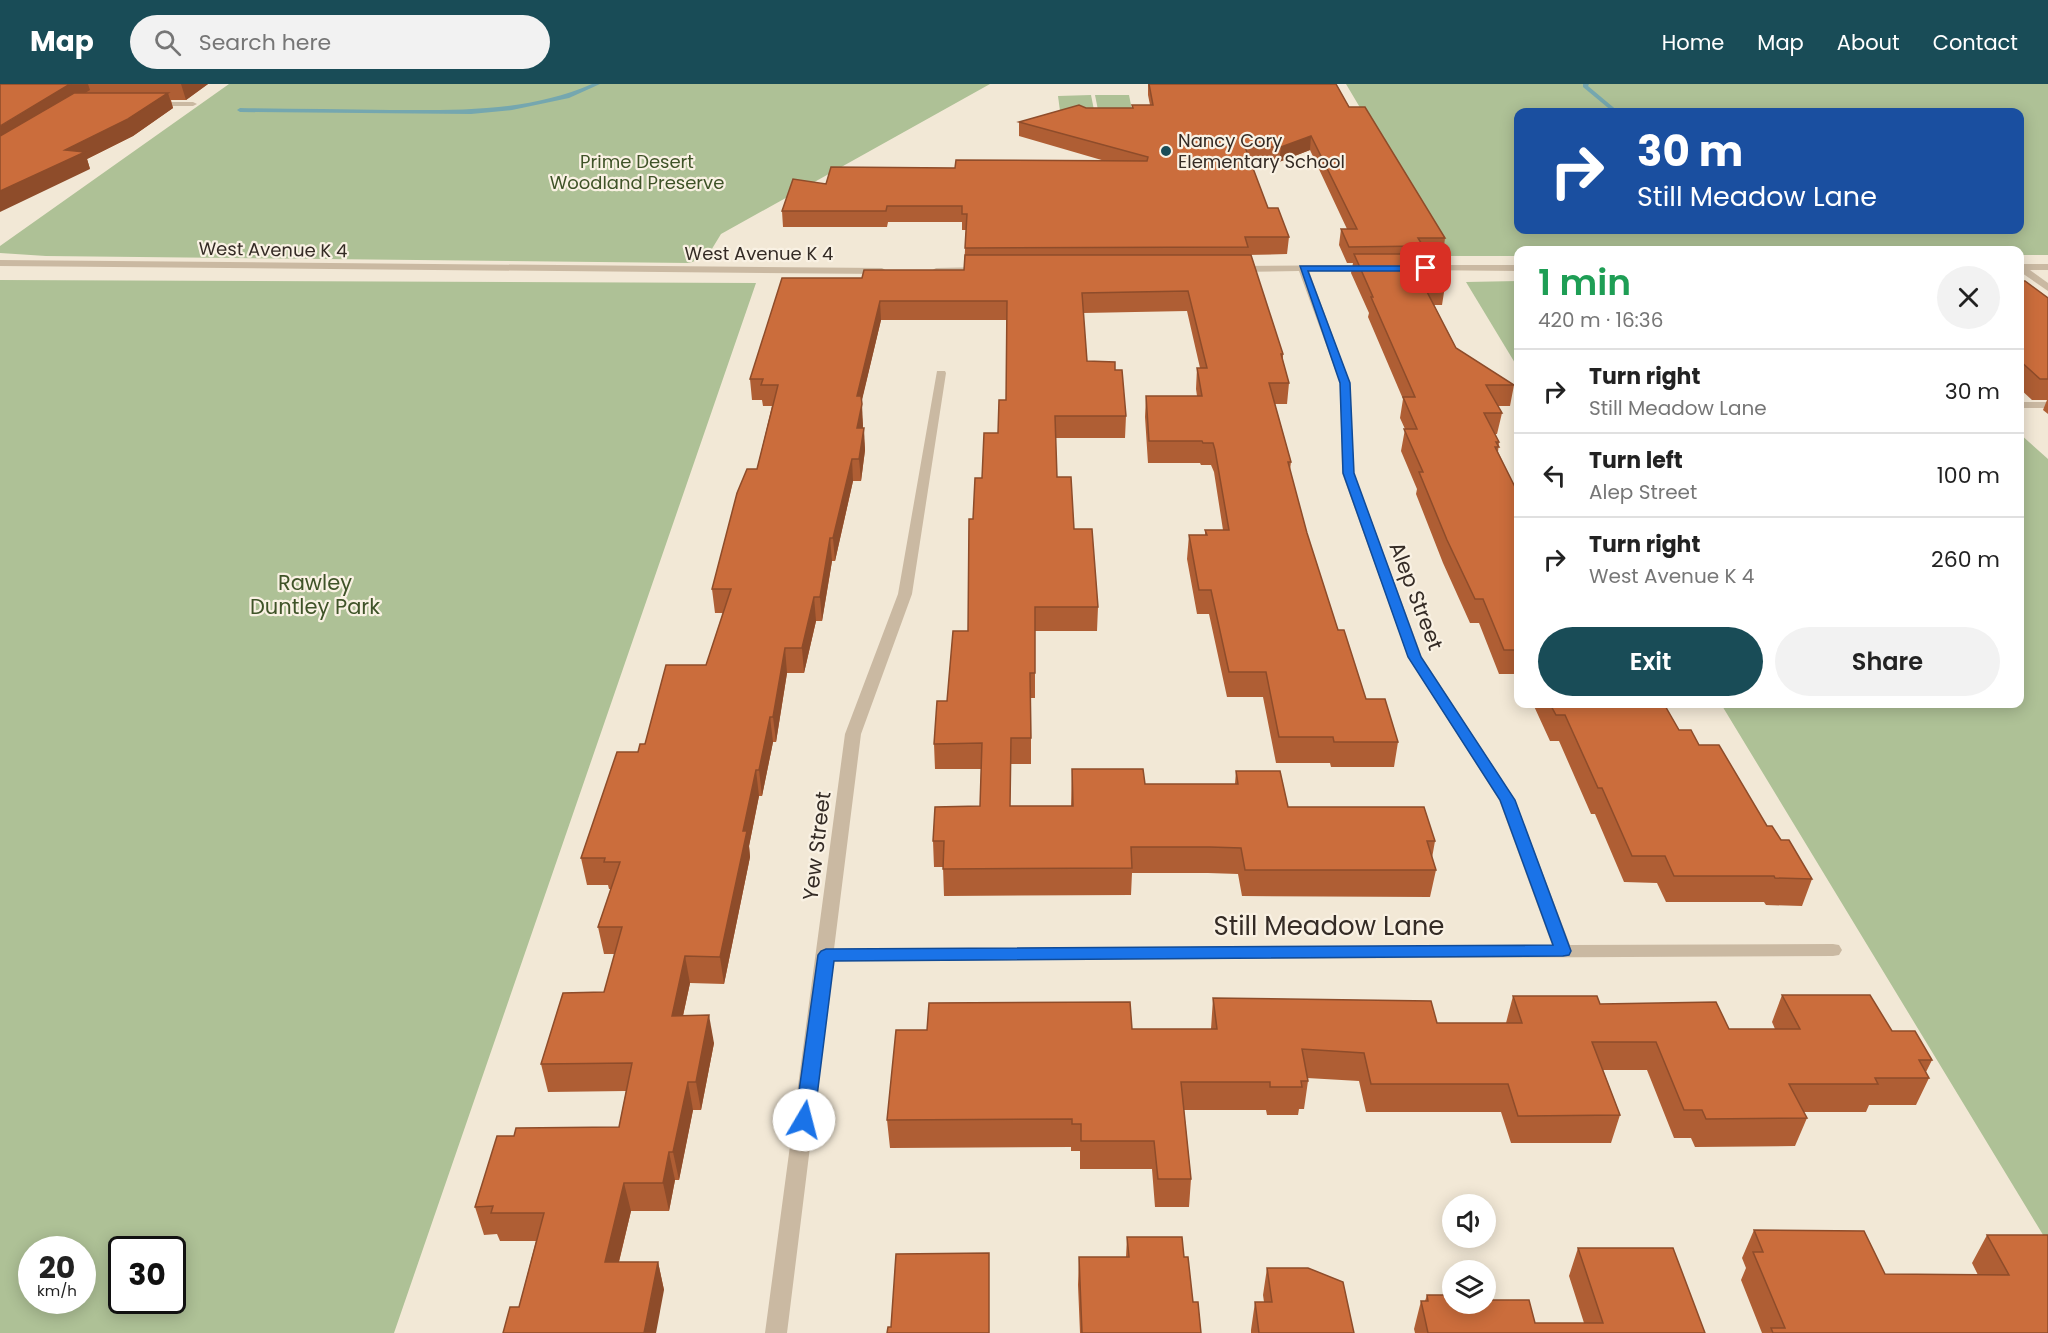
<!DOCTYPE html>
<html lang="en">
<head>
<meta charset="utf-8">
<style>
  body { margin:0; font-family:Poppins,sans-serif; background:#f2f2f2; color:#222; height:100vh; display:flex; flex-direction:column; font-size:22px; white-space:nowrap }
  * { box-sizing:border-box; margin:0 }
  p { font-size:20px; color:#767676 }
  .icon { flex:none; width:33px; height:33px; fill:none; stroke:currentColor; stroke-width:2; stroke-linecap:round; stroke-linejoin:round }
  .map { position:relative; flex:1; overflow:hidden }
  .side { position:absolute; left:1514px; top:162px; width:510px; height:462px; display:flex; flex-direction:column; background:#fff; border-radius:12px; box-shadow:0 3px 15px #0003 }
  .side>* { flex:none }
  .hud { position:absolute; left:1514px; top:24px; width:510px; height:126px; border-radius:12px; box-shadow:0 3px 15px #0003; background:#1a4fa0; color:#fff; overflow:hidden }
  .fabs { position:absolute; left:1442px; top:1110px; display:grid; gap:12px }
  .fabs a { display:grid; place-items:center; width:54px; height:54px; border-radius:50%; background:#fff; box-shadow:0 3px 15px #0003; font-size:30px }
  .speed { position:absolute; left:18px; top:1152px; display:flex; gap:12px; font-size:30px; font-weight:700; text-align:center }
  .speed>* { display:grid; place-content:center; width:78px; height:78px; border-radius:50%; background:#fff; box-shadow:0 3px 15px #0003; line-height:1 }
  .speed small { font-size:15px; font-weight:400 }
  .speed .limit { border:3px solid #111; border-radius:9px; background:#fff; color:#111 }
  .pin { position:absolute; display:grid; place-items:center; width:51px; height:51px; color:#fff; margin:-26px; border-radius:12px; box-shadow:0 3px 9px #0006 }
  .me { position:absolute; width:66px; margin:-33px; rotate:8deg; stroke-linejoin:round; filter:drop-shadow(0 0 4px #0008) }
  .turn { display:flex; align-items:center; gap:21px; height:126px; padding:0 24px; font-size:27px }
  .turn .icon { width:78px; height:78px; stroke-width:2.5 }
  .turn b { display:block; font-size:42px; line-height:51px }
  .round { display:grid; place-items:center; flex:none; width:63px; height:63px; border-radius:32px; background:#f2f2f2 }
  .headline { display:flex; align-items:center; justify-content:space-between; height:102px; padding:0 24px }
  h1 { font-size:36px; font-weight:600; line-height:45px; color:#1e9e55 }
  .cta { display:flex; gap:12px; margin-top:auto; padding:12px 24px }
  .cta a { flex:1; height:69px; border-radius:36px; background:#194c57; color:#fff; font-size:24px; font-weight:600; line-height:69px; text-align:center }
  .cta a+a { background:#f2f2f2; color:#222 }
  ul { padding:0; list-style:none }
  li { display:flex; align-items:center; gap:18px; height:84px; padding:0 24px; border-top:2px solid #e0e0e0 }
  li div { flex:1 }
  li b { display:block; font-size:22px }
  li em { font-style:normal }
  header { display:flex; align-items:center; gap:36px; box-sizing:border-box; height:84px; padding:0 30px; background:#194c57; color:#fff }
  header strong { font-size:28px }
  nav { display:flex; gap:33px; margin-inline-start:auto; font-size:21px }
  .search { width:420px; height:54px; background:#f2f2f2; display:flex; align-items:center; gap:15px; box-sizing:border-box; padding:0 21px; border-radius:33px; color:#767676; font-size:22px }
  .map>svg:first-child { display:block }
</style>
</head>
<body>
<header>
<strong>Map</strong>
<div class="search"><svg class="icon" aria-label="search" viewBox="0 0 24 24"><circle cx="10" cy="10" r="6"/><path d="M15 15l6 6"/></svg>Search here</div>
<nav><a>Home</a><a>Map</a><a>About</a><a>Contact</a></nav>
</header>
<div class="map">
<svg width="2048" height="1249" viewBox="0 0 2048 1249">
  <rect width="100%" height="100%" fill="#f2e8d6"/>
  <g fill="#aec196" fill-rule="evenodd">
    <polygon points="229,0 990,0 721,150 707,173 689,179 46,172 0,169 0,162"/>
    <path d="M1346,0H2048V171H2019V166H1518V172H1448ZM1518,28H2019V146H1518Z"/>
    <polygon points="1091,11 1094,26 1060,27 1058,12"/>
    <polygon points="1095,11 1129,11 1132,26 1098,26"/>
    <path d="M0,196L756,199L394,1249H0ZM32,1166H82V1216H32ZM122,1166H172V1216H122Z"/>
    <polygon points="1518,197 1518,284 1466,198"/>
    <polygon points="2019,349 2048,375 2048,1159 1721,620 2019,620"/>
  </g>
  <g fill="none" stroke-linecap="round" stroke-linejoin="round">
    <g fill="#75a7af" fill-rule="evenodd">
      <path d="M592,0H600L569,14L512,26L471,30L240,28L237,26L240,24C290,25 340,25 391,26C459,26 528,28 592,0Z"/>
      <polygon points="1583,0 1589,0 1588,2 1619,28 1613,28 1583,3"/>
    </g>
    <g fill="#cab9a2" fill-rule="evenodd">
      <polygon points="149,18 193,18 197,20 193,22 152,22"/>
      <polygon points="0,176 882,184 887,187 882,190 0,182"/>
      <polygon points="2019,180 2048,180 2048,186 2030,186 2048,199 2048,207 2019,187"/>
      <polygon points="1371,181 1376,184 1374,186 1309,187 1350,299 1354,389 1422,573 1515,716 1570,861 1833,860 1839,861 1842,866 1839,871 1833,872 833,877 787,1249 765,1249 845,650 898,510 937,287 945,287 946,289 912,510 861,650 834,865 1552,861 1499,716 1408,573 1342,389 1340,299 1299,187 1236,188 1231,185 1236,182"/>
      <polygon points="1416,181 1518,181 1518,187 1413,186 1411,184"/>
      <polygon points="984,183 989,186 987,188 936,190 931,187 936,184"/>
      <rect x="2019" y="318" width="29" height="6"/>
    </g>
  </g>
  <g fill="#af5e34">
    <polygon points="0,0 208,0 186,16 171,16 173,24 133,52 87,75 90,85"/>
    <polygon points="1148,0 1336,0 1349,23 1445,154 1443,171 1428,171 1445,202 1442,221 1434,221 1456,264 1514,301 1510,322 1498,322 1502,329 1497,350 1495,350 1499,358 1498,368 1518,409 1518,590 1499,590 1479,539 1470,539 1443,479 1416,410 1417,405 1401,367 1405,345 1400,334 1403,315 1368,233 1369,229 1351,189 1353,179 1347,179 1339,161 1341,145 1347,145 1310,66 1279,78 1250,78 1268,124 1289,153 1287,170 1247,171 1283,270 1283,277 1289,299 1287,320 1275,320 1291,378 1290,386 1307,449 1338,546 1366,615 1398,658 1394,683 1331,683 1330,679 1276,679 1263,613 1227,613 1209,530 1197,530 1187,475 1189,451 1205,451 1205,446 1223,446 1214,388 1211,381 1201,381 1200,379 1148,379 1145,333 1146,312 1197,312 1196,305 1197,284 1200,284 1187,227 1083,229 1087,277 1115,286 1126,332 1125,354 1055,354 1057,393 1074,445 1098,523 1097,547 1035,547 1035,614 1031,614 1031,680 1011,680 1010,722 1071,722 1072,685 1145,700 1235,700 1236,687 1288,723 1435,757 1432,774 1436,786 1430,813 1242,812 1238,790 1208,789 1132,789 1131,811 944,812 943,783 934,783 933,757 980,722 981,685 935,685 934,660 947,617 968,547 973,435 982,394 998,349 1006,316 1007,236 881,236 861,319 863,344 865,366 861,397 853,397 835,477 832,477 822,537 816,537 804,589 787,589 776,658 773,658 762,712 759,712 749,762 750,773 724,900 690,899 683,932 714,959 701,1026 693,1026 679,1096 675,1096 669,1127 631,1127 619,1178 658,1178 664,1206 519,1223 536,1157 500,1157 497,1150 484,1151 475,1123 514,1052 619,1043 626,1007 548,1008 541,980 604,908 615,870 604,870 598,843 611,805 609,805 608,801 587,801 581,774 638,668 706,581 723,529 715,529 712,505 757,385 772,322 763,322 762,316 752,316 750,295 862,194 964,186 966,146 962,146 962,138 888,138 887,143 783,143 782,127 826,100 955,84 1105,77 1019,52 1019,38 1086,24 1132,24 1150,21 1148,11"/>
    <polygon points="2019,197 2048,214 2048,330 2043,326 2047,316 2032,316 2019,304"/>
    <polygon points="1533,620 1664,620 1679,646 1699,661 1767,742 1781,756 1812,795 1802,822 1766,821 1764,818 1666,818 1657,799 1624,798 1595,730 1591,730 1559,657 1550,657"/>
    <polygon points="1782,911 1892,947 1932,976 1926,988 1929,994 1916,1021 1869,1021 1866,1028 1803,1028 1807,1034 1795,1062 1695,1063 1691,1054 1674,1054 1647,986 1603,986 1620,1031 1611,1059 1511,1059 1501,1028 1366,1028 1359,997 1307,994 1308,997 1304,1025 1299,1025 1298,1031 1267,1031 1266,1026 1184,1026 1191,1095 1189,1123 1155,1123 1152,1085 1080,1085 1080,1067 1071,1067 1071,1063 890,1064 887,1036 1132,945 1211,945 1213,914 1437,939 1506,939 1513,912 1600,920 1729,945 1775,945 1772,938"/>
    <polygon points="1754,1146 1885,1190 1978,1191 1972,1179 1987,1151 2048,1249 1762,1249 1741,1196 1746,1184 1742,1174"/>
    <polygon points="1127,1153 1184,1173 1193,1218 1201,1249 1080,1249 1078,1201 1079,1173 1126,1173"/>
    <polygon points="1578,1164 1705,1249 1415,1249 1414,1245 1421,1217 1425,1217 1427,1211 1452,1220 1535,1239 1584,1239 1569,1192"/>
    <polygon points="1267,1184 1354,1249 1251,1249 1251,1246 1255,1218 1264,1218 1263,1211"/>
  </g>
  <g fill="#8e4c2a">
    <polygon points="70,0 100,0 88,0 90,6 0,62 0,42"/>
    <polygon points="181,0 208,0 186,16"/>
    <polygon points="168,9 173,24 133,52 87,75 90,85 0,128 0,107 65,66"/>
    <polygon points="1311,52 1310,66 1279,78 1281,63"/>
    <polygon points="880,217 881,236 858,333 857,312"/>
    <polygon points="862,320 863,342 859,366 857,344"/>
    <polygon points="864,344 865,366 861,397 859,375"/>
    <polygon points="852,375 853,397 835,477 833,454"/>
    <polygon points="830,454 832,477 822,537 820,513"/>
    <polygon points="814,513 816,537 804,589 802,564"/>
    <polygon points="785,564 787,589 776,658 773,633"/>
    <polygon points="770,633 773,658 762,712 759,686"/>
    <polygon points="756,686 759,712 749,762 750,773 724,900 720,873 743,747"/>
    <polygon points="685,872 690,899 677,959 672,932"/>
    <polygon points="709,931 714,959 701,1026 696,998"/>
    <polygon points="688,998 693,1026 679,1096 673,1068"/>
    <polygon points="669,1068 675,1096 669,1127 663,1099"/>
    <polygon points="624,1099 631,1127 612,1206 605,1178"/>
    <polygon points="658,1178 664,1206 656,1249 644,1249"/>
  </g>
  <g fill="#cb6d3c" stroke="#8e4c2a" stroke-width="1.5">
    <polygon points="0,0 70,0 0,42"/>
    <polygon points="1149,0 1336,0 1349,23 1365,23 1445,154 1418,154 1423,162 1349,163 1341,145 1357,145 1311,52 1281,63 1245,63 1268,124 1278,124 1289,153 1245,153 1248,163 965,164 967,130 962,130 962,122 887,122 886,127 782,127 793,95 826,100 831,83 955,84 956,76 1147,77 1148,73 1019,38 1079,21 1086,24 1133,24 1132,21 1153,21"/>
    <polygon points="74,9 168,9 128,35 65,66 85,68 0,107 0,52"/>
    <polygon points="1354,170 1428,170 1445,202 1424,202 1456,264 1514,301 1486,301 1502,329 1484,329 1499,358 1496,358 1499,363 1495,363 1518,409 1518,566 1504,566 1483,515 1475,515 1447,456 1419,388 1423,388 1404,345 1417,345 1403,313 1415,313 1371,213 1373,213"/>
    <polygon points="965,171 1251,171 1283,270 1281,270 1289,299 1269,299 1291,378 1288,378 1307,449 1338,546 1344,546 1366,615 1385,615 1398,658 1334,658 1333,653 1279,653 1266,588 1229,588 1211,506 1199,506 1189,451 1207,451 1205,446 1229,446 1215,366 1213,359 1203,359 1202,357 1149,357 1146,312 1202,312 1197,284 1207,284 1188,207 1082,209 1087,277 1115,278 1115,286 1122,286 1126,332 1055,332 1057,393 1071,393 1074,445 1092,445 1098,523 1035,523 1035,589 1030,589 1031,654 1011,654 1010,722 1073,722 1072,685 1143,685 1145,700 1238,700 1236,687 1280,687 1288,723 1424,723 1435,757 1427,757 1436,786 1245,786 1241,764 1210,763 1131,763 1132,784 943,785 944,757 933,757 935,723 980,722 982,659 934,660 937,617 947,617 953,547 968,547 969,435 973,435 975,394 982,394 984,349 998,349 999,316 1006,316 1007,217 880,217 857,312 861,312 862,320 857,344 864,344 859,375 852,375 833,454 830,454 820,513 814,513 802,564 785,564 773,633 770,633 759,686 756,686 743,747 747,747 720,873 685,872 672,932 709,931 696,998 688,998 673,1068 669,1068 663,1099 624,1099 605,1178 658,1178 644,1249 503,1249 510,1223 519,1223 544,1129 491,1129 493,1122 475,1123 497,1052 514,1052 516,1044 619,1043 632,979 541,980 563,909 604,908 622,843 598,843 620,778 604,778 605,774 581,774 617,668 638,668 640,660 645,660 666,581 706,581 731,505 712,505 737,409 747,385 757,385 778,301 761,301 763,295 750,295 782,194 862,194 864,186 964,186"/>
    <polygon points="2019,197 2025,197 2048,214 2048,295 2040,295 2019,276"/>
    <polygon points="1550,620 1664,620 1679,646 1691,646 1699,661 1719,661 1767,742 1772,742 1781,756 1789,756 1812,795 1775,794 1774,792 1674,792 1665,772 1632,772 1602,704 1598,704 1565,631 1556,631"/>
    <polygon points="1782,911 1870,911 1892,947 1915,947 1932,976 1919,976 1929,994 1875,994 1878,1000 1789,1000 1807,1034 1706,1035 1702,1026 1684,1026 1656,958 1592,958 1620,1031 1518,1032 1508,1000 1371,1000 1364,969 1302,965 1308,997 1301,997 1302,1003 1270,1003 1270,998 1181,998 1191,1095 1158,1095 1154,1057 1081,1057 1081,1040 1072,1040 1072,1035 887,1036 896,946 927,946 929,919 1130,918 1132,945 1217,945 1213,914 1431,917 1437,939 1522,939 1513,912 1597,912 1600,920 1716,918 1729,945 1800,945"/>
    <polygon points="1754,1146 1864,1147 1885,1190 2009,1191 1987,1151 2048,1151 2048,1249 1773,1249 1771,1244 1785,1244 1753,1168 1763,1168"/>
    <polygon points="1127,1153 1182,1153 1184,1173 1188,1173 1193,1218 1198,1218 1201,1249 1082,1249 1079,1173 1129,1173"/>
    <polygon points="1578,1164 1673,1164 1705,1249 1428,1249 1421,1217 1428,1217 1427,1211 1452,1211 1452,1220 1485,1220 1485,1216 1529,1216 1535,1239 1603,1239"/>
    <polygon points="989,1169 989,1249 887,1249 888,1243 891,1243 896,1170"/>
    <polygon points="1267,1184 1308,1184 1343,1198 1354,1249 1259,1249 1255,1218 1272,1218"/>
  </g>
  <polygon fill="#1a73e8" stroke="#114b97" stroke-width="1.5" points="1300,182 1426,182 1430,184 1426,187 1308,187 1350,299 1354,389 1421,573 1515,716 1571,867 1569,871 1563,872 834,877 814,1036 811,1042 804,1044 798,1042 795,1036 818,871 821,867 826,865 1553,861 1500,716 1408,573 1343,389 1340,299"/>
  <circle fill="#194c57" stroke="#f9f1e3" stroke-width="2" cx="1166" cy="67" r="6"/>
  <g text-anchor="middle" stroke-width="4.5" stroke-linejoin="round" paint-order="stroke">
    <g font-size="18" fill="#342b25" stroke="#f9f1e3" text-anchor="start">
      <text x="1178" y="63">Nancy Cory<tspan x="1178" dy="21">Elementary School</tspan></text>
    </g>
    <g font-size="18" fill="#3f5328" stroke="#f9f1e3">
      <text x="637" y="84">Prime Desert<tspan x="637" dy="21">Woodland Preserve</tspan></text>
    </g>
    <g font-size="18" fill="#342b25" stroke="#f9f1e3">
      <text transform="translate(273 166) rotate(1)" y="6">West Avenue K 4</text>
      <text x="759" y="176">West Avenue K 4</text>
    </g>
    <g font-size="21" fill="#3f5328" stroke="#f9f1e3">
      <text x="315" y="506">Rawley<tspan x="315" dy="24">Duntley Park</tspan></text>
    </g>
    <g font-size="21" fill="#342b25" stroke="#f9f1e3">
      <text transform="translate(1416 512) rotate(69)" y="7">Alep Street</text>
      <text transform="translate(817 762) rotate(-83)" y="7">Yew Street</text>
    </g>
    <g font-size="26" fill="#342b25" stroke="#f9f1e3">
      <text x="1329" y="851">Still Meadow Lane</text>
    </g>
  </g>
</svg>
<div class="fabs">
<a><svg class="icon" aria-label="sound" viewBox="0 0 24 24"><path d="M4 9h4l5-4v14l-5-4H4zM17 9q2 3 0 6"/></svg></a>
<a><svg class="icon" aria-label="layers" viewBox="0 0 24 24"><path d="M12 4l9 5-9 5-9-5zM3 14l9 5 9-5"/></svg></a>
</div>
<div class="speed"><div>20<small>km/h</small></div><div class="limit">30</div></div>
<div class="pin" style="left:1426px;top:184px;background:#d93025"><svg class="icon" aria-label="arrive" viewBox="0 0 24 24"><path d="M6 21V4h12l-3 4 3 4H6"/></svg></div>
<svg class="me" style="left:804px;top:1036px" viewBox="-20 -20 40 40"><circle r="19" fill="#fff"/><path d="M0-13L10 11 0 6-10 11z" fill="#1a73e8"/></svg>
<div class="hud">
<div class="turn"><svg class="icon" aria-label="right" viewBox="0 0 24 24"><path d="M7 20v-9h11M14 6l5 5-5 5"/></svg><div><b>30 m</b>Still Meadow Lane</div></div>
</div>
<section class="side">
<div class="headline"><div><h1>1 min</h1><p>420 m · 16:36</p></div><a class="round"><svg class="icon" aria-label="close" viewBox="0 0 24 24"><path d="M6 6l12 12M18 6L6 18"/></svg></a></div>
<ul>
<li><svg class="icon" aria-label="right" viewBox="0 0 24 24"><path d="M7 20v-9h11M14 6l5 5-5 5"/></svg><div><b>Turn right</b><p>Still Meadow Lane</p></div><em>30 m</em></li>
<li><svg class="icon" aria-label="left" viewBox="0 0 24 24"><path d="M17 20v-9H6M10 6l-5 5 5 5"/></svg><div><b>Turn left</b><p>Alep Street</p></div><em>100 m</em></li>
<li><svg class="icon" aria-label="right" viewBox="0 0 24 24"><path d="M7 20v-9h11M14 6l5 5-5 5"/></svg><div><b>Turn right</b><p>West Avenue K 4</p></div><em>260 m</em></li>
</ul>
<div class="cta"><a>Exit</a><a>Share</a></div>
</section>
</div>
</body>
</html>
